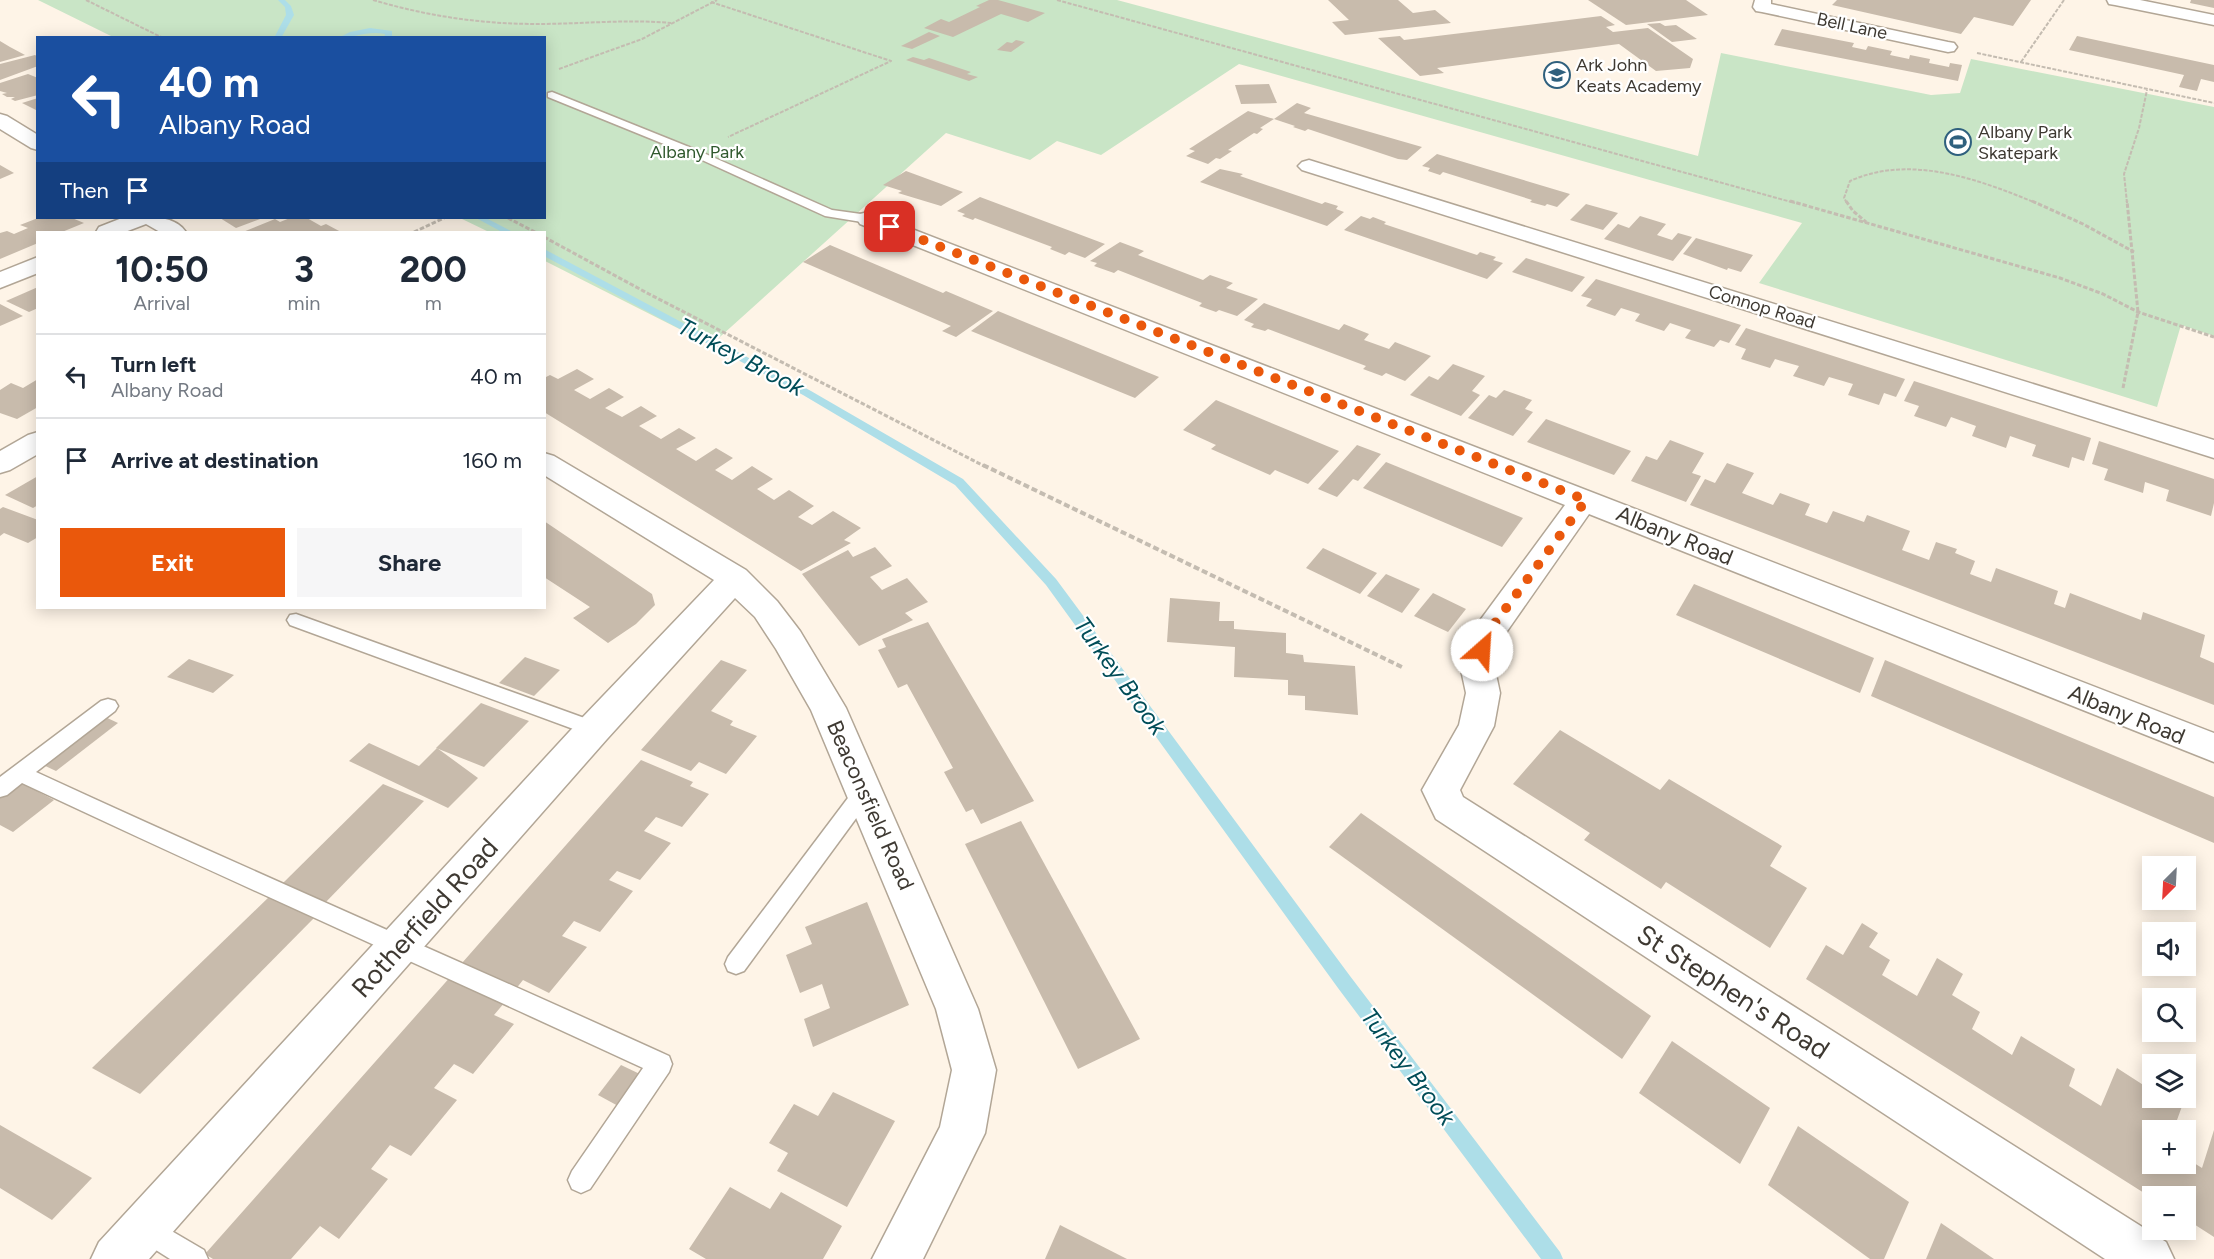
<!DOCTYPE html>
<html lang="en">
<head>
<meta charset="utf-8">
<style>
  body { margin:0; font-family:Figtree,sans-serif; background:#f6f6f7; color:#1f2937; height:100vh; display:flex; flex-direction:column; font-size:22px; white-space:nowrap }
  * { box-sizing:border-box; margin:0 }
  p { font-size:20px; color:#747a83 }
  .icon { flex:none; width:33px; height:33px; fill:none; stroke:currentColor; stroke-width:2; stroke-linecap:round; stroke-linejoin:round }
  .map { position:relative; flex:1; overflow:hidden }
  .sheet { position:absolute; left:36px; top:231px; width:510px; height:378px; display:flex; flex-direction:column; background:#fff; border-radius:0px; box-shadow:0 3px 15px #0003 }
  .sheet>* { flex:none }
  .banner { position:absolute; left:36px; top:36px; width:510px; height:183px; border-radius:0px; box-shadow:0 3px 15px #0003; background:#1a4fa0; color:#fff; overflow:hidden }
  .needle { width:39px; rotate:204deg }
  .fabs { position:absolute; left:2142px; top:856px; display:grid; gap:12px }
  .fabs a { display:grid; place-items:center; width:54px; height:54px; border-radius:0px; background:#fff; box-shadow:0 3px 15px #0003; font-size:30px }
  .pin { position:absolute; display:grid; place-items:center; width:51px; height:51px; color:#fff; margin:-26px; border-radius:12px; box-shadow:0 3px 9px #0006 }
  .me { position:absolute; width:66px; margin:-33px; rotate:26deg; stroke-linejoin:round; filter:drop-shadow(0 0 4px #0008) }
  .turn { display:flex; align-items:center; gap:21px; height:126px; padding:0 24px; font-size:27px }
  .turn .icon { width:78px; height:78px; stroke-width:2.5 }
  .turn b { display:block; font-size:42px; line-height:51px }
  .then { display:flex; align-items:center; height:57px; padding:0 24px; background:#0003; gap:12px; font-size:22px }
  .eta { display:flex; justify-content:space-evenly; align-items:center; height:102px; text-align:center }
  .eta b { font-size:36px; font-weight:700; line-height:42px }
  .cta { display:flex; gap:12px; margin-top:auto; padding:12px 24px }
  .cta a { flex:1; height:69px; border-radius:0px; background:#ea580c; color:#fff; font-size:24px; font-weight:700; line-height:69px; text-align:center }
  .cta a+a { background:#f6f6f7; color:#1f2937 }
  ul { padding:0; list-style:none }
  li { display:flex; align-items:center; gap:18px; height:84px; padding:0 24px; border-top:2px solid #e0e1e3 }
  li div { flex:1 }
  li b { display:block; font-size:22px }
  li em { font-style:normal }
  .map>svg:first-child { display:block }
</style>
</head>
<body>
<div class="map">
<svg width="2214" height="1259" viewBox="0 0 2214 1259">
  <rect width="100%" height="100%" fill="#fef4e7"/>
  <polygon fill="#c9e5c6" points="38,0 1117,0 1698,156 1721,53 1931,95 1960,93 1971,59 2214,107 2214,336 2181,325 2157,407 1759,283 1802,223 1239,64 1101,155 1057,141 1030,160 946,133 711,345 545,261 544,232 489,232 460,218 544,218 544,38 113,37"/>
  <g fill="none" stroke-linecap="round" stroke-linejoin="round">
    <g fill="#addee8" fill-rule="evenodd">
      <polygon points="278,0 285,0 291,6 294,15 281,38 274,38 286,15 285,7"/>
      <path d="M370,28L392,31V38H384L385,34C368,30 354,38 338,38L350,32Z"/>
      <polygon points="476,218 486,218 513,232 502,232"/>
      <polygon points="544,249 811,391 963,479 1056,579 1350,976 1560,1252 1563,1259 1541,1259 1338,988 1046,585 955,485 803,395 544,256"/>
    </g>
  </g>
  <g fill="#c8bbac">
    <polygon points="989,0 998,0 1045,13 1028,22 1001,14 953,37 924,28 941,19 949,22 980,7 976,6"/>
    <polygon points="1328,0 1398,0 1413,13 1435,10 1451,23 1345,35 1332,22 1349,20"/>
    <polygon points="1588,0 1686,0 1708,15 1626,25"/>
    <polygon points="1837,0 2031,0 2013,26 1974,17 1961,34 1832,5"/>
    <polygon points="2191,0 2214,0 2214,8 2190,3"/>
    <polygon points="1601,16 1615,25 1606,27 1613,32 1648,28 1693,59 1690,68 1656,71 1619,44 1437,68 1444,73 1420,76 1378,38 1400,36 1404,40"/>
    <polygon points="1660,23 1665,26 1676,25 1697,39 1672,42 1647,24"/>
    <polygon points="1782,29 1854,43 1852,47 1866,50 1868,46 1892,51 1890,55 1909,59 1910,55 1930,59 1929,63 1949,67 1950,63 1962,65 1958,81 1774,45"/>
    <polygon points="929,32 940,36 912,49 901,46"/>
    <polygon points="2077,36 2214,65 2214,82 2201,79 2197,91 2179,87 2184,75 2069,50"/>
    <polygon points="1016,40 1025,42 1011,52 997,50 1007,42 1012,43"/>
    <polygon points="0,41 10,47 25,55 0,62"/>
    <polygon points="35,55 38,57 38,66 0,80 0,64"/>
    <polygon points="913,57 924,60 929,58 971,72 967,74 978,77 969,81 906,60"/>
    <polygon points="28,74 38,78 38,95 15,101 11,99 15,97 7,97 2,94 7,93 0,91 0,83"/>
    <polygon points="1269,84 1277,103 1241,104 1235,85"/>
    <polygon points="38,98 38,111 22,103"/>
    <polygon points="1297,103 1311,108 1304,113 1422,147 1407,160 1398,159 1308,129 1305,131 1293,127 1295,126 1274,119 1260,128 1263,129 1257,134 1254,133 1228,150 1232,151 1220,159 1216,158 1208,164 1186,156 1195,151 1189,149 1248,111 1274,119"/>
    <polygon points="1437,154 1570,194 1557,207 1547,204 1545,206 1530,202 1532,200 1443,172 1440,175 1428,171 1430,168 1422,166"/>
    <polygon points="0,165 14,173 0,179"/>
    <polygon points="1220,169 1243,174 1240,176 1322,204 1325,202 1338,206 1336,209 1344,212 1327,226 1200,182"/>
    <polygon points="906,171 963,192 941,206 898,193 902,191 883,185"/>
    <polygon points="980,197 1105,244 1085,258 1069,252 1065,255 1050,249 1052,247 975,218 973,220 962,216 965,214 957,211"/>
    <polygon points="1586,204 1618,213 1603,230 1570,220"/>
    <polygon points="1361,216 1370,219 1373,217 1386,222 1384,224 1477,255 1480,252 1496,257 1493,260 1503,263 1487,279 1344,230"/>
    <polygon points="1640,216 1666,224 1657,235 1672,240 1678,233 1692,237 1673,261 1604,239 1618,224 1629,228"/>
    <polygon points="38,218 72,218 84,223 62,232 38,232 38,243 0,259 0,233 7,231 14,234 28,228 20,225"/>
    <polygon points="220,218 263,218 236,228"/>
    <polygon points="290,218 307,218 321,226 326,224 341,232 243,232 275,219 280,222"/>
    <polygon points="1696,238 1753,255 1741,272 1728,268 1727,270 1683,254"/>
    <polygon points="1120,242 1144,251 1138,255 1203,280 1210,275 1233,283 1226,288 1258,299 1237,316 1219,310 1216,312 1199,306 1202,303 1118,270 1114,273 1094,266 1097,263 1090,261"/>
    <polygon points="830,245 943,293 946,291 993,311 956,337 942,331 951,326 803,262"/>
    <polygon points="1526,258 1585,277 1572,292 1512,272"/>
    <polygon points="1596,279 1741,325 1729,343 1720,340 1714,347 1685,338 1691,330 1670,323 1664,331 1635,321 1640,314 1621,308 1615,316 1586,306 1592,299 1581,296"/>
    <polygon points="38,287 38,308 29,312 6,301"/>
    <polygon points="1264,303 1339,330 1344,324 1369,334 1364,340 1389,349 1395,342 1431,356 1405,381 1386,373 1382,376 1363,369 1366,366 1268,329 1265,331 1251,327 1254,324 1244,320"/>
    <polygon points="0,304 23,316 0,326"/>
    <polygon points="998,311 1159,377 1135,398 971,331"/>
    <polygon points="1746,328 1905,379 1896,397 1884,393 1879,405 1848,395 1853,384 1829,377 1824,386 1793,376 1799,366 1775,359 1770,368 1741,359 1746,349 1735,345"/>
    <polygon points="1453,364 1485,376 1472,391 1480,395 1461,416 1410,395 1429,376 1438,380"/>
    <polygon points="577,369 594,379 574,390 590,399 609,388 624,397 605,408 622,417 641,406 657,416 639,426 661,439 679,428 696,438 676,449 696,461 716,448 733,458 715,470 732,480 752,466 773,479 757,489 774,500 789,490 814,506 798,517 812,525 833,511 861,528 844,540 851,543 801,571 544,412 544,378 550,375 558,379"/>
    <polygon points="38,379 38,407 17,419 0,413 0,390 11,383 23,388"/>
    <polygon points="1914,381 2091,438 2084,461 2072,457 2069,468 2032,456 2036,445 2010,436 2006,448 1972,436 1976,426 1951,417 1946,427 1914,416 1919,406 1904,401"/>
    <polygon points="1504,390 1532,400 1525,409 1533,412 1513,436 1468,418 1489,395 1496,398"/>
    <polygon points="1216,400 1339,451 1308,484 1275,470 1270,475 1211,449 1216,445 1183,430"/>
    <polygon points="1546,419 1631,451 1614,475 1527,442"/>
    <polygon points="1670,440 1704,453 1692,473 1701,476 1686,502 1631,481 1646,456 1657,460"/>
    <polygon points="2099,441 2214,479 2214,503 2211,516 2166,501 2169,490 2145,482 2143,493 2104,480 2108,469 2092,464"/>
    <polygon points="1357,445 1381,454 1358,481 1353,479 1337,497 1318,489"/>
    <polygon points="1386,462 1523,518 1502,547 1363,488"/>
    <polygon points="1727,463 1754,473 1742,493 1773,505 1780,493 1810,504 1805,515 1827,523 1833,511 1864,522 1867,515 1910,531 1902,550 1929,560 1936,542 1957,549 1955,553 1975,561 1970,574 1991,582 1996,568 2058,591 2054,604 2065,608 2070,593 2141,620 2143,612 2205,635 2200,657 2214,663 2214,705 1690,505 1705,479 1715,483"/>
    <polygon points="38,476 38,505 33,508 5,495"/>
    <polygon points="3,507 38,520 38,537 28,543 4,533 0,536 0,509"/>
    <polygon points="544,521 652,594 655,605 636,624 608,643 573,618 590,607 544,577"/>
    <polygon points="875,547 892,566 870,577 882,590 907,578 928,602 905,613 913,620 859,646 802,574 848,550 853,557"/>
    <polygon points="1323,548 1377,573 1360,594 1306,568"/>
    <polygon points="1386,574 1420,589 1402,613 1367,596"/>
    <polygon points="1694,584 1874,658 1860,693 1676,615"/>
    <polygon points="1433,593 1466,609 1448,632 1414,616"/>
    <polygon points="1170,598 1220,602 1219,621 1234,621 1234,629 1286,633 1286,653 1303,655 1304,662 1355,666 1358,715 1305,710 1305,696 1288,695 1288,680 1234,677 1235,647 1167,642"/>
    <polygon points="928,622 1034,801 981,824 973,809 966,812 944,772 953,768 907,684 898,688 878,650 886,647 882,639"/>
    <polygon points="525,657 560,670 534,696 499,683"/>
    <polygon points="189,659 234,675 213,693 167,677"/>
    <polygon points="721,660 747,670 711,711 733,721 730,725 757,736 726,774 699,762 691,771 641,750"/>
    <polygon points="1885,660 2214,797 2214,843 1871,696"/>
    <polygon points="481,703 529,721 484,767 436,748"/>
    <polygon points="101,715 118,723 56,771 39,763"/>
    <polygon points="1560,730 1660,790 1669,779 1782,846 1770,866 1807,888 1770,948 1666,882 1661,889 1584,840 1590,833 1513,784"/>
    <polygon points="369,743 419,766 437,748 478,778 448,808 349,761"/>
    <polygon points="641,760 693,782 690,786 709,794 682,827 656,817 644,831 671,843 640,880 617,871 609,880 633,891 600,932 574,921 562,936 587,947 549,993 523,980 515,990 462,963"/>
    <polygon points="18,781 54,800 13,832 0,825 0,794"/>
    <polygon points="383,784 424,801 323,905 281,885"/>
    <polygon points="1361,813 1651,1016 1622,1059 1329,847"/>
    <polygon points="1021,821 1140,1039 1078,1069 965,844"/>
    <polygon points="271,895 315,917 140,1094 92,1068"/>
    <polygon points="867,902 909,1005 813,1047 804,1019 830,1008 822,984 800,993 786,955 812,944 805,927"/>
    <polygon points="1862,923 1878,933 1869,947 1890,960 1882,975 1917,996 1937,958 1963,974 1952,995 1980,1012 1972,1029 2012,1055 2021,1036 2075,1069 2069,1086 2101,1106 2117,1068 2148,1088 2152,1076 2152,1098 2185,1098 2173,1131 2152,1131 2152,1164 2186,1164 2186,1158 2202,1168 2214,1130 2214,1237 2186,1219 2186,1197 2152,1198 1806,979 1826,945 1843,955"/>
    <polygon points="452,975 505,1002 494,1015 514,1024 473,1074 454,1064 434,1088 457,1100 411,1156 390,1145 371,1169 388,1179 339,1239 320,1226 291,1259 213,1259 205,1254"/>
    <polygon points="1672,1041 1770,1108 1740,1164 1639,1093"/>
    <polygon points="621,1065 644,1076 620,1107 598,1095"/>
    <polygon points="833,1092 895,1121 847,1207 777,1171 788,1153 769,1143 794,1104 818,1116"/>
    <polygon points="0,1125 92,1178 52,1220 0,1188"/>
    <polygon points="1798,1126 1909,1202 1884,1259 1870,1259 1768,1185"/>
    <polygon points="730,1187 770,1209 781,1192 842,1226 823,1259 706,1259 689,1249"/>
    <polygon points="1941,1223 1994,1259 1926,1259"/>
    <polygon points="1060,1225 1127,1259 1045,1259"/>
  </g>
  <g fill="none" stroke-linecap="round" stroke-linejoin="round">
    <defs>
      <g id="service">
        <polygon points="552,92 699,151 832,210 868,215 874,219 868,223 825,216 691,155 548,97 548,93"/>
        <polygon points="296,614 601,724 604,729 601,734 594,737 587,734 290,625 287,620 290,615"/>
        <path d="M108,699L115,701L118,706L115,711L36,772C246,869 458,960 669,1056L672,1064L669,1072L590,1189L581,1193L572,1189L568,1180L572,1171L643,1068C436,972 228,880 22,783L7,795L0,797V777L101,701Z"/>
        <polygon points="864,784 871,786 874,792 871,798 744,971 736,974 728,971 725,964 728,957 857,786"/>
        <polygon points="146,1216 204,1250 208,1259 170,1259 137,1238 133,1229 137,1220"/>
      </g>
      <g id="minor">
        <polygon points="1755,0 1771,0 1771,4 1948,42 1954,43 1957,47 1954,51 1948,52 1762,12 1756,11 1753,7"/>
        <polygon points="0,114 7,116 38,135 38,150 31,148 0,129"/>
        <polygon points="1309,160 2214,440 2214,458 1302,170 1298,166 1302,162"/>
        <polygon points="868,212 2214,733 2214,762 1589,514 1503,637 1494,665 1500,693 1494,726 1460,790 1463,797 2166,1242 2174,1259 2105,1259 1436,819 1422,790 1459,725 1466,693 1460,665 1470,634 1565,505 860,224 857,219 860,214"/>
        <path d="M122,218C144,218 172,212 186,232H160L146,224L125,232H96L99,227Z"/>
        <polygon points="38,257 38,273 0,288 0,272"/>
        <polygon points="38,432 38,454 10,470 0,473 0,451 28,435"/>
        <polygon points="544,453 554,456 746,570 777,601 800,631 846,708 978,1009 996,1070 985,1133 923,1259 872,1259 940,1127 952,1070 936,1009 811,710 776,649 755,617 735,598 607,739 149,1259 91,1259 99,1242 581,719 714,580 544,475"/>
      </g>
      <polygon id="tertiary" points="2107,0 2140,0 2214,15 2214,25 2115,5 2109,4"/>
    </defs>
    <use href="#service" stroke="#b2a696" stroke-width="3"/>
    <use href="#minor" stroke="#b2a696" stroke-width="3"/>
    <use href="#tertiary" stroke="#b2a696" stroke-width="3"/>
    <g stroke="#c4bcb1" stroke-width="2" stroke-dasharray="4 1.5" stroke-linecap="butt">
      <polyline points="86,0 163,38"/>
      <path d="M373,0C427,16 481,24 537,24C582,24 626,19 671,23"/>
      <polyline points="1057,0 1795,203"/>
      <polyline points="711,2 891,61 728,137"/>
      <polyline points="1977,53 2214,103"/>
      <polyline points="2021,62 2064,0"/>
      <polyline points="559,69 642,39 717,0"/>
      <path d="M1847,203L1844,198L1850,181C1910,154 1978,179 2036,203"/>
      <polyline points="2127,203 2124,174 2139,128 2147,90"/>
    </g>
    <g stroke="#c4bcb1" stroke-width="3" stroke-dasharray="4.5 2" stroke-linecap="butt">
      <polyline points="1790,201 2060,278 2103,294 2138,312 2214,337"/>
      <polyline points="1846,201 1853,211 1866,222"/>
      <polyline points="2032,201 2083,224 2134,252"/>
      <polyline points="508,218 535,232"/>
      <polyline points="414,232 444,218"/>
      <polyline points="544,237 649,294 986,467"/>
      <polyline points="2123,388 2138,312 2127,201"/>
    </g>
    <polyline stroke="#c4bcb1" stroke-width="4" stroke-dasharray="6 3" stroke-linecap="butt" points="983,465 1404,668"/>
    <use href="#service" fill="#fff" fill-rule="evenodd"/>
    <use href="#minor" fill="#fff" fill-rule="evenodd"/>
    <use href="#tertiary" fill="#fff" fill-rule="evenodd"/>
  </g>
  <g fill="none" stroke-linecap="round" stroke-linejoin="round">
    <polyline stroke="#ea580c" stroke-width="10" stroke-dasharray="0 18" points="890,227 1586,500 1487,634 1482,650"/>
  </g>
  <defs>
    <symbol id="school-ring" viewBox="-11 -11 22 22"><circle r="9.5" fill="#fff" stroke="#2f607e" stroke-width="1.5"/><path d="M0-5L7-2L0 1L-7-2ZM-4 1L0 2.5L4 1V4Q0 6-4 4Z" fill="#2f607e"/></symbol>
    <symbol id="stadium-ring" viewBox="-11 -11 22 22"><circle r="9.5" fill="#fff" stroke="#2f607e" stroke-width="1.5"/><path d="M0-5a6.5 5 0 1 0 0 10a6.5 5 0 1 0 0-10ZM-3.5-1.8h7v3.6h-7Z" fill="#2f607e"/></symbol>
  </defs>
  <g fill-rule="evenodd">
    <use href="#school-ring" x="1542" y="60" width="30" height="30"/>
    <use href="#stadium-ring" x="1943" y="127" width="30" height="30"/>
  </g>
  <g text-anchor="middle" stroke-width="4.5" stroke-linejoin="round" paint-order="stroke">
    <g font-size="18" fill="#3e3932" stroke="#fff">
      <text transform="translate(1852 26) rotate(12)" y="6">Bell Lane</text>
      <text transform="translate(1762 307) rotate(17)" y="6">Connop Road</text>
    </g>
    <g font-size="18" fill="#3e3932" stroke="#fff" text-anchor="start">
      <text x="1576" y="71">Ark John<tspan x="1576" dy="21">Keats Academy</tspan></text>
      <text x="1978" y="138">Albany Park<tspan x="1978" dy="21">Skatepark</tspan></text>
    </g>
    <g font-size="18" fill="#30592e" stroke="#fff">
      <text x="697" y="158">Albany Park</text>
    </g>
    <g font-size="22" fill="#3e3932" stroke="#fff">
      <text transform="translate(1675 535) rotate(22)" y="8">Albany Road</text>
      <text transform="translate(2127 714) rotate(22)" y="8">Albany Road</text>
      <text transform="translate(871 805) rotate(66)" y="8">Beaconsfield Road</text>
    </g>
    <g font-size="24" font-style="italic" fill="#014d58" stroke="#fff">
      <text transform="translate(741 357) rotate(28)" y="8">Turkey Brook</text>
      <text transform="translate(1120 676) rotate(54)" y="8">Turkey Brook</text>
      <text transform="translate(1408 1067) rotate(53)" y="8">Turkey Brook</text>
    </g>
    <g font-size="27" fill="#3e3932" stroke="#fff">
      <text transform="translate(425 918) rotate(-48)" y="9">Rotherfield Road</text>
      <text transform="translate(1733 992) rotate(33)" y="9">St Stephen's Road</text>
    </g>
  </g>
</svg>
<div class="fabs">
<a><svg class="needle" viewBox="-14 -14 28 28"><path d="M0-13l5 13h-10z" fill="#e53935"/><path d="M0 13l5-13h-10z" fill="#747a83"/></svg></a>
<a><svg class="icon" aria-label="sound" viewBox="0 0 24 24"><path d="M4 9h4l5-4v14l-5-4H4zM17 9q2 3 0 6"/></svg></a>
<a><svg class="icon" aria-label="search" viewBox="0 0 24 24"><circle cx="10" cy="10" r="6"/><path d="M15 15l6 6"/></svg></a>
<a><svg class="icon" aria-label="layers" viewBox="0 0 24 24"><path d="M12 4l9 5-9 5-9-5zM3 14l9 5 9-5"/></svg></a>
<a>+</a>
<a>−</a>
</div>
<div class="pin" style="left:890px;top:227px;background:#d93025"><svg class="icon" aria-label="arrive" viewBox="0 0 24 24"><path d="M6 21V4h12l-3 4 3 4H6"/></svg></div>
<svg class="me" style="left:1482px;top:650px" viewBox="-20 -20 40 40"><circle r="19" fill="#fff"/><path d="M0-13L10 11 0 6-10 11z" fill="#ea580c"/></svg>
<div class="banner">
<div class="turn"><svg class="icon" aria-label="left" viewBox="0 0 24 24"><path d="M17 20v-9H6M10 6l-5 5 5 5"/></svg><div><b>40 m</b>Albany Road</div></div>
<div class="then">Then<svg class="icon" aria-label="arrive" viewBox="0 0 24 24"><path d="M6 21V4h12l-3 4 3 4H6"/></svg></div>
</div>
<section class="sheet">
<div class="eta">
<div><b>10:50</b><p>Arrival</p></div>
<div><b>3</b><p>min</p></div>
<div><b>200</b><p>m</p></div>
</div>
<ul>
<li><svg class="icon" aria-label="left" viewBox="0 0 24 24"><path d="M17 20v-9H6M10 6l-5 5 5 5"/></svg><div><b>Turn left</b><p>Albany Road</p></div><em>40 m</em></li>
<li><svg class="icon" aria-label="arrive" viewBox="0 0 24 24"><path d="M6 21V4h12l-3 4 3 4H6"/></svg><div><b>Arrive at destination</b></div><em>160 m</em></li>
</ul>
<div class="cta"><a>Exit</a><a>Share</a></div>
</section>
</div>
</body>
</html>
